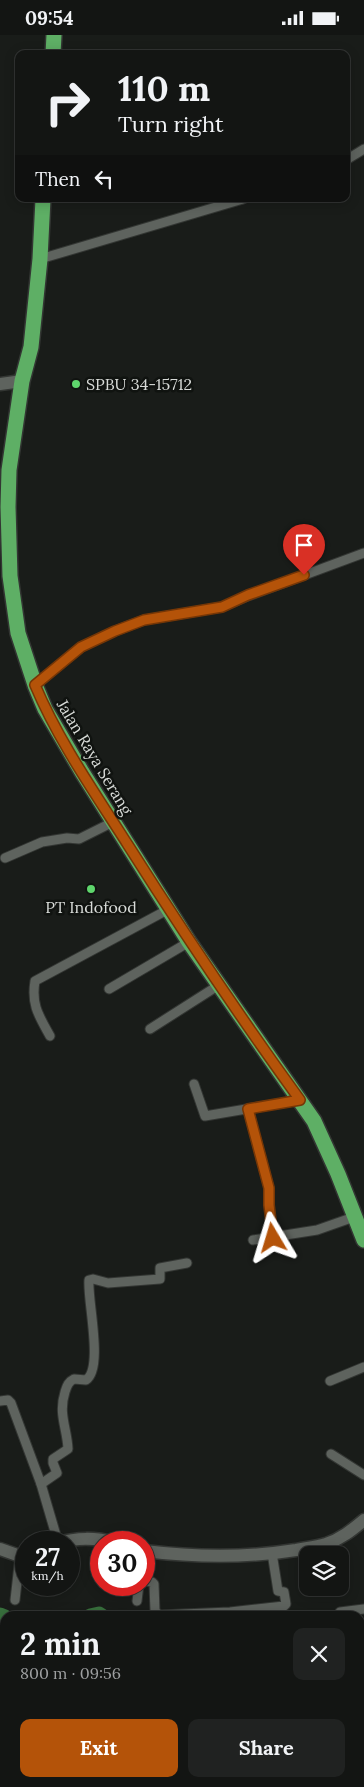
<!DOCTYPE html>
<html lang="en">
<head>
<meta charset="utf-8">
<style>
  body { margin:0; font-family:Lora,serif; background:#202221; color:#f1f3f6; height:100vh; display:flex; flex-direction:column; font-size:19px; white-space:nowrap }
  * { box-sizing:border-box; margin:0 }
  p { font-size:16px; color:#9d9fa0 }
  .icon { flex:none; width:28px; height:28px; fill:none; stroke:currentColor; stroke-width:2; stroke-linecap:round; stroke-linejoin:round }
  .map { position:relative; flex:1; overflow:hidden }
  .drawer { position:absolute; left:0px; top:1576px; width:365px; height:176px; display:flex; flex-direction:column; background:#131513; border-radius:15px 15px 0 0; box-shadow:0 2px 12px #0003,0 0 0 1px #323433 }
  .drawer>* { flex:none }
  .banner { position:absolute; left:15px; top:15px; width:335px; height:152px; border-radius:10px; box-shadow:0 2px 12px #0003,0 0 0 1px #323433; background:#131513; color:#f1f3f6; overflow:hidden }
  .tools { position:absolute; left:299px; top:1511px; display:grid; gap:10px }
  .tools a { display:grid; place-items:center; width:50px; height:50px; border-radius:10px; background:#131513; box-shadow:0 2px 12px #0003,0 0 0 1px #323433; font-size:25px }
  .speed { position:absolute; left:15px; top:1496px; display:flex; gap:10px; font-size:25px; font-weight:700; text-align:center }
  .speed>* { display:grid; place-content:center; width:65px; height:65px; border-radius:50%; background:#131513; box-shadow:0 2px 12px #0003,0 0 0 1px #323433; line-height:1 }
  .speed small { font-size:12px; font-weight:400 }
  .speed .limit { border:8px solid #d22; background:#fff; color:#111 }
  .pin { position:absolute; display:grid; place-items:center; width:42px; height:42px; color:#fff; margin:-51px -21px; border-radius:50% 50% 50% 0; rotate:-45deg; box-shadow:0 0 5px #0007 }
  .pin .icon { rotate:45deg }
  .me { position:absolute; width:55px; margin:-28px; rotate:353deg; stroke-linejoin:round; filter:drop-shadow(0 0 4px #0008) }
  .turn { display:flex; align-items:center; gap:18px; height:105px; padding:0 20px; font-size:22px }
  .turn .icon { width:65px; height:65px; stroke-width:2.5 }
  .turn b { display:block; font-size:35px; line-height:42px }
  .then { display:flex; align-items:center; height:48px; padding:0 20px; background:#0003; gap:10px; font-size:19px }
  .round { display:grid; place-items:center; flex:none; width:52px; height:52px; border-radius:10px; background:#202221 }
  .head { display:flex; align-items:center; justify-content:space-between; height:85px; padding:0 20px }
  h1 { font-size:30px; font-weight:700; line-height:38px }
  .primary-button { display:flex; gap:10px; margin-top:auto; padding:10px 20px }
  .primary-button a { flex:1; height:58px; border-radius:10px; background:#b45309; color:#fff; font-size:20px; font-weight:700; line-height:58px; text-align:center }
  .primary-button a+a { background:#202221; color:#f1f3f6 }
  .status { display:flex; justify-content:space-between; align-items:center; height:35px; padding:0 25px; background:#131513; direction:ltr }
  .status svg { height:14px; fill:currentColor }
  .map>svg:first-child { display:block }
</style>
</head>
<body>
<div class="status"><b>09:54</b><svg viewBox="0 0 49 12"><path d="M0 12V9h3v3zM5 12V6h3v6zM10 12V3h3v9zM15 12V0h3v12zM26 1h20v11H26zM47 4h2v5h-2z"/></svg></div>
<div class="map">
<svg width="364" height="1752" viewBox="0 0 364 1752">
  <rect width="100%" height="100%" fill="#191c19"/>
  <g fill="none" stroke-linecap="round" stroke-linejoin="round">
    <g stroke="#38703d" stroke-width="15">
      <polyline points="0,1580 5,1582"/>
      <polyline points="90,1581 99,1579 102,1581"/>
      <polyline points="360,1679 364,1685"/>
    </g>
    <defs>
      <g id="street">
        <polyline points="346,125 364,114"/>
        <polyline points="40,224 243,164"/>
        <polyline points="35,650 81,612 115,596 144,585 222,572 248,561 364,518"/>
        <polyline points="5,823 42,807 67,803 79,804 113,787"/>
        <polyline points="109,954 189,907"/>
        <polyline points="150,994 219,950"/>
        <path d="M50,1001C39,981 31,970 35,946L169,874"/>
        <polyline points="194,1049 205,1081 300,1065"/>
        <polyline points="248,1074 269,1153 269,1170 273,1203"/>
        <polyline points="253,1205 317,1195 354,1182"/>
        <polyline points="330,1346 364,1332"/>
        <polyline points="0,1366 8,1365 11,1368 41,1449 58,1507"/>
        <polyline points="331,1419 364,1440"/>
        <path d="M41,1449L57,1438L53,1428V1424L68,1414C67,1393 58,1379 65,1357C67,1351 68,1347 74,1344L86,1345C104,1333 87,1265 89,1245L93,1244L108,1248L160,1244V1233L187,1228"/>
        <polyline points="144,1546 152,1547 154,1549 155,1576 159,1580 230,1577 284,1571 286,1569 284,1557 278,1556 272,1518"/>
        <polyline points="15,1565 20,1521"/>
        <polyline points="137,1566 139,1550"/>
        <polyline points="340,1577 364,1574"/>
        <polyline points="314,1748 317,1752"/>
      </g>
      <g id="secondary">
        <polyline points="0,349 22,346"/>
        <path d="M57,1508C77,1503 94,1502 115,1508"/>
        <polyline points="0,1514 20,1521 26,1518"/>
        <path d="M144,1516C194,1522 246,1523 296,1515C306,1513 316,1512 326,1509C341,1504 352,1495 364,1485"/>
      </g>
      <g id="highway">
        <polyline points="53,19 54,0"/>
        <polyline points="43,164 40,224 31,312 22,346 9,435 8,472 10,541 18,598 35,650 45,674 82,737 189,907 314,1086 338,1139 364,1205"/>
      </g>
    </defs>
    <use href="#street" stroke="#333633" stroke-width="11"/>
    <use href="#secondary" stroke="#333633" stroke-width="15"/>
    <use href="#highway" stroke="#333633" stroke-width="18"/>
    <use href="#street" stroke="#5e635e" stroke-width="9"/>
    <use href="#secondary" stroke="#5e635e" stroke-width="12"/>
    <use href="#highway" stroke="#5eaf65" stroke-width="15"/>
  </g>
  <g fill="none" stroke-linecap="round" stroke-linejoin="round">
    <defs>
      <path id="route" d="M273,1203L269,1170V1153L248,1074L300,1065C240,982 183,897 128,810C95,758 59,707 35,650L81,612L115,596L144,585L222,572L248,560L304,540"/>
    </defs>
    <use href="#route" stroke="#753606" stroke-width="12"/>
    <use href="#route" stroke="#b45309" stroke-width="9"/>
  </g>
  <g fill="#5ed56c" stroke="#101310" stroke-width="2">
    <circle cx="76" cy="349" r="5"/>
    <circle cx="91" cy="854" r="5"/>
  </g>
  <g text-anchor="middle" stroke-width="5" stroke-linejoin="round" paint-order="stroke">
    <g font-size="16" fill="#d8dbd8" stroke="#101310" text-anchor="start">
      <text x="86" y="355">SPBU 34-15712</text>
      <text x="91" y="878" text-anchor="middle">PT Indofood</text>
    </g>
    <g font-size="16" fill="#d8dbd8" stroke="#101310">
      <text transform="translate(95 722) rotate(59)" y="6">Jalan Raya Serang</text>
    </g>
  </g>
</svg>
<div class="tools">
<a><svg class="icon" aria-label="layers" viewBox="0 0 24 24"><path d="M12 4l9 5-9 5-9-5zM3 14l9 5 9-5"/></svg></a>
</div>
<div class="speed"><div>27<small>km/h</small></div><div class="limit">30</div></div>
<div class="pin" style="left:304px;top:540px;background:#d93025"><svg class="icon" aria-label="arrive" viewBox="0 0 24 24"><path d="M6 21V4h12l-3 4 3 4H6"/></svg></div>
<svg class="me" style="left:273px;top:1203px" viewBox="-20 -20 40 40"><path d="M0-17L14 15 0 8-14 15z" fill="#b45309" stroke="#fff" stroke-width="4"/></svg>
<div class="banner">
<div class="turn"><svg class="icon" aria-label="right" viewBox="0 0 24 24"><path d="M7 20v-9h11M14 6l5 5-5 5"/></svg><div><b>110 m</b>Turn right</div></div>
<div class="then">Then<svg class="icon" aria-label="left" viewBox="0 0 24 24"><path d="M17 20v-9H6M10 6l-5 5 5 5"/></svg></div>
</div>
<section class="drawer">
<div class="head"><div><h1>2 min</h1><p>800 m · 09:56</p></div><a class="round"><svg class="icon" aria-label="close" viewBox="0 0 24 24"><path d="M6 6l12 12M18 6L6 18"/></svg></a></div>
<div class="primary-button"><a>Exit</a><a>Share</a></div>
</section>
</div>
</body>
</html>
